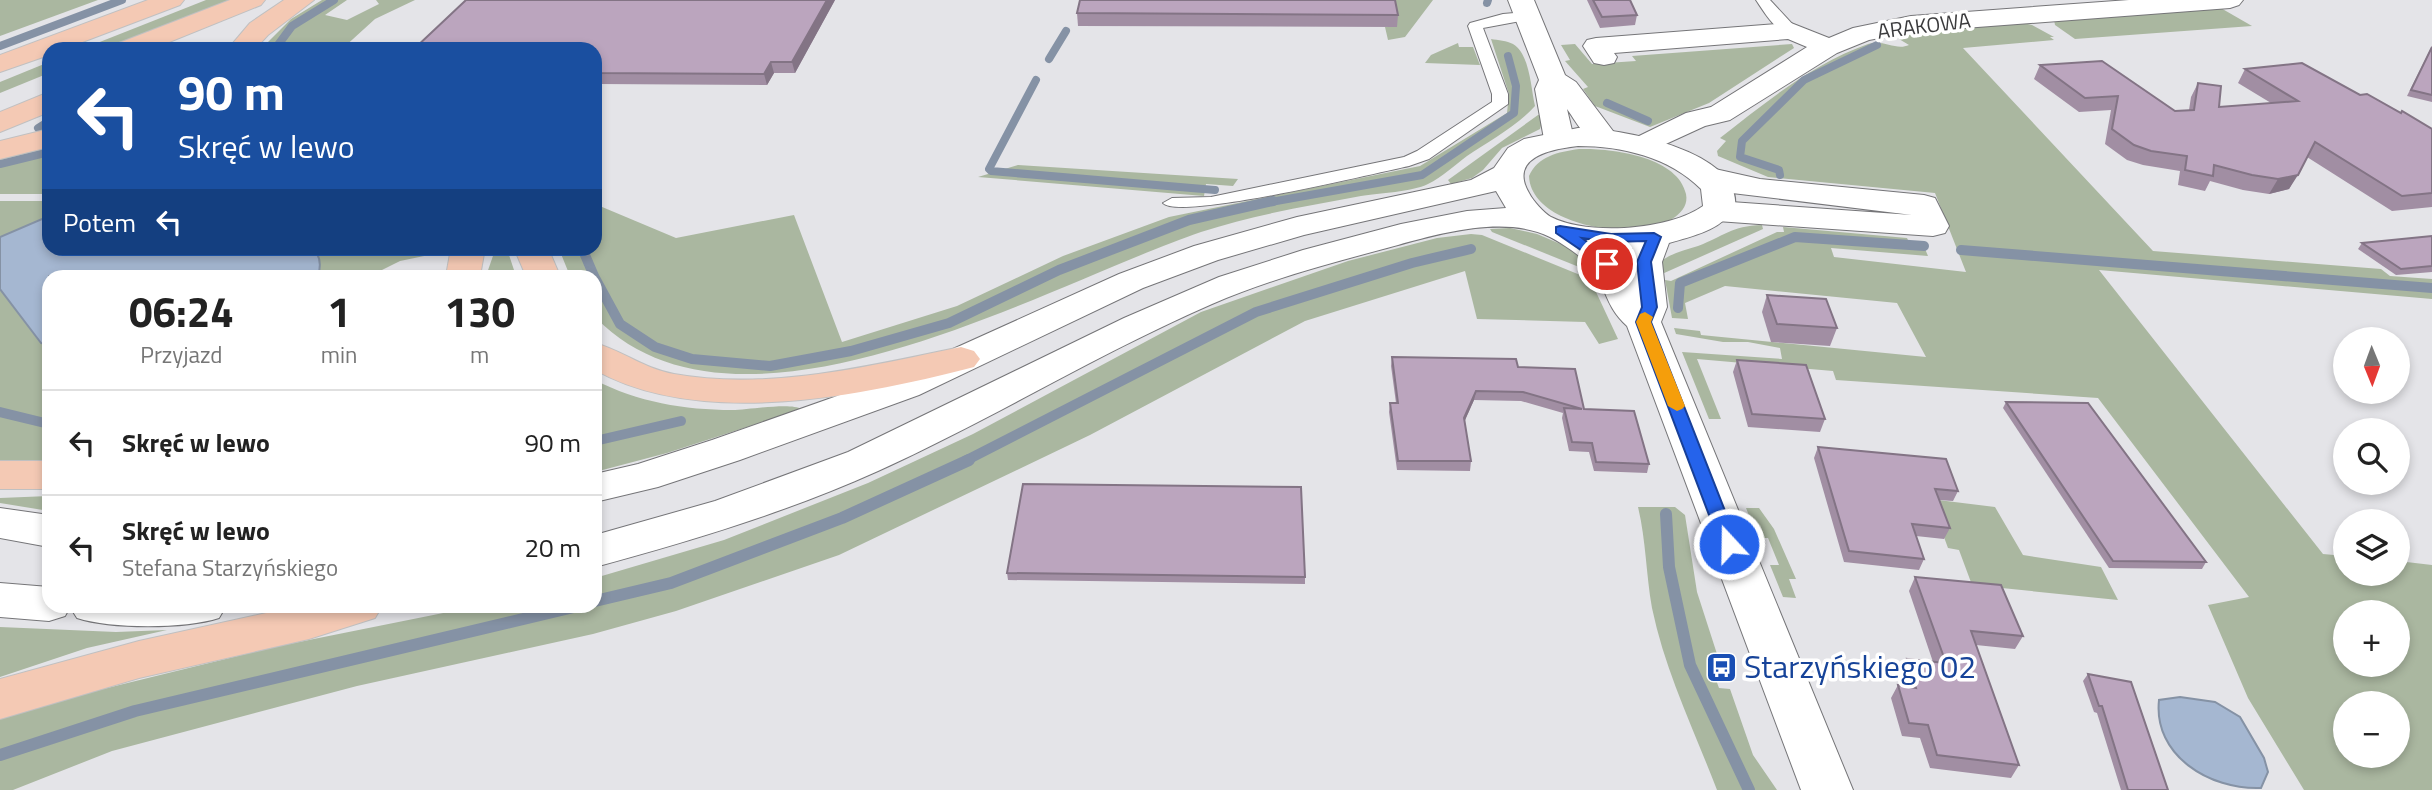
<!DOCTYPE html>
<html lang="pl">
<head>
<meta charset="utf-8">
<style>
  body { margin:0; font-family:"Titillium Web",sans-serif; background:#f2f2f2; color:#222; height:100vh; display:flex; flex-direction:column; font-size:26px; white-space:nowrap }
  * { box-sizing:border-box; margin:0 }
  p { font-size:23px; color:#767676 }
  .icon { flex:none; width:38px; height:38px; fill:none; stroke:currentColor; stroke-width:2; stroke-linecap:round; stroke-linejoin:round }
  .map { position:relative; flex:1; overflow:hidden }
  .details { position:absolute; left:42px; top:270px; width:560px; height:343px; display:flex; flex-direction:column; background:#fff; border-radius:21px; box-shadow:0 4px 10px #0003 }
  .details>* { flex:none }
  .banner { position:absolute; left:42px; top:42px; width:560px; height:214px; border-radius:21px; box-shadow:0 4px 10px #0003; background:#1a4fa0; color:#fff; overflow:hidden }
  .needle { width:46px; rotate:179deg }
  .buttons { position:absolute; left:2333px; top:327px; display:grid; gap:14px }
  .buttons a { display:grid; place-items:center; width:77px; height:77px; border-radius:50%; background:#fff; box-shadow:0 4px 10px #0003; font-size:35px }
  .pin { position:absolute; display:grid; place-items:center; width:60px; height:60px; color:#fff; margin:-30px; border:4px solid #fff; border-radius:50%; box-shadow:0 2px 7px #0007 }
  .me { position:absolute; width:77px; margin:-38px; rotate:339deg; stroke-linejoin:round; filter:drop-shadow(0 0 5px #0008) }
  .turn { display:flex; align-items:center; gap:24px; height:147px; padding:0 21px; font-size:32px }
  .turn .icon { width:91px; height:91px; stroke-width:2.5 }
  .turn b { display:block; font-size:49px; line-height:60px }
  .then { display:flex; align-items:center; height:66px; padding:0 21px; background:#0003; gap:14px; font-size:26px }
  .eta { display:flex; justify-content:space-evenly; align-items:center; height:119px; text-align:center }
  .eta b { font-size:42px; font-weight:700; line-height:49px }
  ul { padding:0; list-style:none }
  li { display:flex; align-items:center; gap:21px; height:105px; padding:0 21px; border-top:2px solid #e0e0e0 }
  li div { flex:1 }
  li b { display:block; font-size:26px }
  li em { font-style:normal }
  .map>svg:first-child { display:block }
</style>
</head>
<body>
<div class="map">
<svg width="2432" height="790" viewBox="0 0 2432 790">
  <rect width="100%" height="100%" fill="#e4e4e8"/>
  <g fill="#aab7a0" fill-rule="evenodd">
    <polygon points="0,0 98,0 0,36"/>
    <polygon points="206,0 229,0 108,49 82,49"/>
    <polygon points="322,0 347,0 325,15 347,20 379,4 376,0 415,0 375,19 342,49 261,49 291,19"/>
    <polygon points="1391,0 1433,0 1405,37 1388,40 1385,27 1397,27"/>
    <polygon points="2219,7 2252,26 2075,39 2055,25 2054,20"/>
    <path d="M2019,22L2032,25L2054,37H2050L2054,40L1963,48L2153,251L2381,269L2390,276L2432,279V299L2099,270L2323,554L2345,556V574H2398V561L2432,565V790H2304L2248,698L2208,605L2249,597L2098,398L1836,380L1833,371L1697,359L1721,419H1709L1682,352L1782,359L1780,348L1748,342H1723L1676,334L1674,328L1700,331L1701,335L1926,357L1897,303L1725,286L1685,303L1688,319L1672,318L1665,280L1671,281L1777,232H1784L1783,227L1907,238L1909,242L1923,244L1928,256L1831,248L1834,257L1966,272L1935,193L1768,177L1718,156L1717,151L1726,141L1720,138C1766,102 1812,64 1868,44C1883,39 1896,51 1909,45L1894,36L1946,31L1942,28ZM2345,612H2398V665H2345ZM2345,704H2398V756H2345Z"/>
    <path d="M1491,39C1498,40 1507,41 1513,44C1530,54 1531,89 1535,106C1517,126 1489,141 1467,156C1455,165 1442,177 1428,184C1412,192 1379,193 1361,196C1307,206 1253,215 1201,232C1046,285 739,464 596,318L595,276H570L559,249L595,248V204L676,238L794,215L842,342L957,306L1063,256L1169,217L1420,166L1507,113L1509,94Z"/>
    <polygon points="1458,43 1459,47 1473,47 1480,65 1425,63 1431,55"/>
    <polygon points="1575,44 1592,64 1636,61 1632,56 1792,44 1794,48 1709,103 1650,127 1595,106 1583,89 1588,87 1565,61 1570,60 1561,45"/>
    <polygon points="49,62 49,73 0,93 0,82"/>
    <polygon points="1538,115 1544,115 1540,129 1502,148 1483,170 1472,178 1451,184 1448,180"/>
    <polygon points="49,145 49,194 0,194 0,156"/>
    <path d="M1579,149C1610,148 1678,156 1686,194C1688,204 1683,211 1675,217C1641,243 1531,228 1529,176C1538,156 1558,152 1579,149Z"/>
    <polygon points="1018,165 1238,179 1233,186 1206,184 1204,196 978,177"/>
    <polygon points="0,201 49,201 49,216 0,237"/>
    <path d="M1762,225L1763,229L1662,274L1657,265C1669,253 1683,251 1698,246C1724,236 1731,226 1762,225Z"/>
    <polygon points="1510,228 1537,234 1577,251 1596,271 1589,271 1492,232 1490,229"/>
    <polygon points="1471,234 1482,235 1590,279 1618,339 1599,344 1585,322 1477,319 1465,271 1305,321 1090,435 839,555 676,611 593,634 357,686 112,751 13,790 0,790 0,718 103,689 279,646 478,606 595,606 595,578 724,540 868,483 973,434 1201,312 1348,261 1437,238"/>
    <path d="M313,249H440L429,255L400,261L370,276H318C321,266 321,257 313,249Z"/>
    <polygon points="503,252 509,255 516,276 486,276 494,253"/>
    <polygon points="0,289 41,343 49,346 49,463 0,461"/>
    <path d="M595,380C637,402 685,410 732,410C750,410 789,402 802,409L667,453L595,472Z"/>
    <polygon points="49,496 49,511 0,503 0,498"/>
    <polygon points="1930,499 1995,507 2023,555 2101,567 2118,600 1972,585 1959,550 1948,548"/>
    <path d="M1638,507H1675L1685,515L1697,592L1717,654L1707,655L1719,688L1730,689L1753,755L1777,790H1717C1694,730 1665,671 1652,608C1646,574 1646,540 1638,507Z"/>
    <polygon points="1746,508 1759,508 1774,529 1796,579 1789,579 1796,598 1783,597 1770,565 1779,565 1768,538 1758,538"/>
    <polygon points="0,627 116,632 167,630 87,648 0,677"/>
  </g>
  <g fill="#a5b7d1" stroke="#8592a5" stroke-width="2">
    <path d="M49,216V248L313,249C321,256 321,266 318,276H49V346L41,343L0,289V237Z"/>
    <path d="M2180,697L2215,702L2240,717L2264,758L2268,772L2261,788C2209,790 2153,755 2159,700Z"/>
  </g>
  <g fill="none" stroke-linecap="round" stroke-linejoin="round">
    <g stroke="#8592a5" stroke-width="8">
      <polyline points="1487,3 1488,0"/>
      <polyline points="0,46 122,0"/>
      <polyline points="204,49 212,47"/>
      <polyline points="275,49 292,26 334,0"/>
      <polyline points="1049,59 1066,31"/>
      <polyline points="1036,80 989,169 991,171 1215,190"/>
      <polyline points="1607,103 1648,121"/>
      <polyline points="38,128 49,121"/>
      <polyline points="0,164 49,152"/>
      <polyline points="1780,175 1779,170 1740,157 1742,141 1804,80 1877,45"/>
      <polyline points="1265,203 1422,175 1514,113 1516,86 1508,56"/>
    </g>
    <g stroke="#8592a5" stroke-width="10">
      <polyline points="411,248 412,251"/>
      <polyline points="582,248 594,276"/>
      <polyline points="1961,250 2432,288"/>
      <polyline points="595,278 620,324 655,347 692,359 770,366 851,351 949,323 1059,270 1189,220 1273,201"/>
      <polyline points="1678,308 1680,283 1795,237 1924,246"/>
      <polyline points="0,412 49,424"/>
      <polyline points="595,441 681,421"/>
      <polyline points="965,461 1256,312 1412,263 1471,249"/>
    </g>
    <g stroke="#8592a5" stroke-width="12">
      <polyline points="1666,514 1669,567 1690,665 1749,790"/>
      <polyline points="595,601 671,583 842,518 969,460"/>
      <polyline points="0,755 135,711 578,606"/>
    </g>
    <defs>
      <g id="service">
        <path d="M1756,0H1770L1796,28V34C1778,37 1765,13 1756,0Z"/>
        <path d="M1527,12L1532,13V19L1483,28L1508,94V104L1429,159L1409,166C1376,173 1179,221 1163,203L1172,198L1211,197L1404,157L1417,151L1492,102V94L1468,26L1470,23L1503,14Z"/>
      </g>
      <g id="minor">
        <path d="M1508,0H1534L1565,75L1576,82L1613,131L1618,137L1613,143C1589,149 1580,127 1567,109L1574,139L1570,145L1559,148L1548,145L1544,139L1535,89L1539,80Z"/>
        <polygon points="2129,0 2243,0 2239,5 2230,8 1911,32 1869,40 1837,53 1730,120 1705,126 1644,154 1633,151 1629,145 1633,139 1686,113 1711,107 1807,47 1788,39 1614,53 1617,57 1614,63 1604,65 1594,63 1583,46 1587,40 1596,38 1791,23 1829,38 1853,28 1911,16"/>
        <polygon points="1706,167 1760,179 1924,195 1935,198 1949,226 1945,233 1933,236 1717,221 1706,218 1701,211 1706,204 1717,201 1912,215 1732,193 1695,183 1690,176 1695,169"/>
      </g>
      <g id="tertiary">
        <path d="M1578,128C1617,128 1742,150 1735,207C1722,230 1693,236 1669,243L1662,262L1667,307L1661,322L1853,790H1801L1627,326C1604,305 1607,287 1591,268C1582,256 1563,244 1550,237C1506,215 1442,233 1398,245C1335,262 1272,278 1212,304C1097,354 991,420 878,471C787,512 691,541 595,567V535L715,501L848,452L1124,318L1219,277L1303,250L1401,224L1467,211L1506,208L1496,191L1304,235L1218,260L1143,288L919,395L740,460L658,487L595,502V474L638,464L712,440L891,377L1119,274L1194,246L1297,217L1471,180L1494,168L1508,148L1524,139ZM1578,146C1622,146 1669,157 1701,189L1703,206C1670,230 1588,236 1551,217C1544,213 1533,201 1529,193C1508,157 1552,149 1578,146ZM1608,247L1633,248L1628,262L1629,274L1619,257Z"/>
        <polygon points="0,508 49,515 49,547 0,538"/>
        <path d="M0,583L49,587V606H226L219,618C185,629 111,629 77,618L70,607L65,616L49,621L0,617Z"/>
      </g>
      <g id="motorway">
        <polygon points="148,0 184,0 180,5 64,49 49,49 49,55 0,72 0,55"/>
        <polygon points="230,0 265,0 261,5 152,49 115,49 119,43"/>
        <polygon points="284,0 314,0 268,35 255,49 228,49 250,23"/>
        <polygon points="49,92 49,112 0,132 0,112"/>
        <polygon points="49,129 49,147 0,159 0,141"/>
        <polygon points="451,248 485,248 480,276 446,276"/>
        <polygon points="514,248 548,248 560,276 526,276"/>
        <path d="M595,343C623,351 645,369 674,374C768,391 870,366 961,347L974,351L980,359L974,367C862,396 700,429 595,370Z"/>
        <rect x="0" y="461" width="49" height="28"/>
        <polygon points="298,606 382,606 375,618 309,639 139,678 0,719 0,679 139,641"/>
      </g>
    </defs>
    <use href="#service" stroke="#757578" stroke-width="2"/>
    <use href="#minor" stroke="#757578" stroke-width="2"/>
    <use href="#tertiary" stroke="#757578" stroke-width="2"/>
    <use href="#motorway" stroke="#c0c0c1" stroke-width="2"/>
    <use href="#service" fill="#fff" fill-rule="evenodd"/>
    <use href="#minor" fill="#fff" fill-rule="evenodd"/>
    <use href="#tertiary" fill="#fff" fill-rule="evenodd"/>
    <use href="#motorway" fill="#f4c9b4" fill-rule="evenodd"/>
  </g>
  <g fill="#a18ea3">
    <polygon points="835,0 795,73 774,73 767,85 598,84 595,87 595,49"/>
    <polygon points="1587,0 1630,0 1637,15 1635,25 1600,28"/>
    <polygon points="1077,13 1398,15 1397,27 1078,26"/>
    <polygon points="2432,46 2432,102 2407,96"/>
    <polygon points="2040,65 2175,111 2189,110 2191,97 2198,83 2219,107 2271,103 2238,83 2245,69 2360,95 2432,129 2432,207 2392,211 2307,157 2289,189 2269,194 2243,190 2210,181 2205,191 2178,185 2180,171 2143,165 2127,160 2105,144 2111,110 2079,112 2034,79"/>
    <polygon points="2432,236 2432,272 2396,275 2358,249 2362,243"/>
    <polygon points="1767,295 1837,328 1830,346 1771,342 1762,312"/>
    <polygon points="1392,357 1518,367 1584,409 1649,464 1647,473 1594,471 1589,452 1569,451 1562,418 1563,413 1521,401 1474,400 1464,422 1471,461 1470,471 1397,470 1389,412 1390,403 1396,403 1391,366"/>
    <polygon points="1737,360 1825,419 1820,432 1748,427 1733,372"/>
    <polygon points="2006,402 2206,562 2202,569 2109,568 2003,408"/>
    <polygon points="1818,447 1958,491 1953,501 1939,500 1950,528 1944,539 1916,536 1924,559 1919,570 1844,562 1814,458"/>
    <polygon points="1007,573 1305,577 1305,584 1008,580"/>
    <polygon points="1915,577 2023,636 2015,649 1976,645 2019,765 2011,778 1930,768 1920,738 1902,736 1891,698 1898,685 1905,686 1901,672 1907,659 1933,662 1909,591"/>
    <polygon points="2088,674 2168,790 2121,790 2097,713 2094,712 2083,681"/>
  </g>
  <g fill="#837485">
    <polygon points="827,0 835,0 795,73 792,62"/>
    <polygon points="771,62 774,73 767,85 764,74"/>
    <polygon points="595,75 598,84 595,87"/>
    <polygon points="2298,175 2289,189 2269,194 2278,179"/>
    <polygon points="1476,391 1474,400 1462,427 1464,418"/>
  </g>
  <g fill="#bba5be" stroke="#837485" stroke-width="2">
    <polygon points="466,0 827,0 792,62 771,62 764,74 595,73 595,49 414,49"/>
    <polygon points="1080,0 1395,0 1398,15 1077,13"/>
    <polygon points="1593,0 1630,0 1637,15 1602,17"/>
    <polygon points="2432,47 2432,95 2411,90"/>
    <polygon points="2102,61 2175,111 2194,110 2198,83 2221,86 2219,107 2298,101 2245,69 2302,63 2360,95 2367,94 2401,113 2402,111 2432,129 2432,193 2402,196 2315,142 2298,175 2278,179 2252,175 2214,165 2213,176 2185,170 2187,156 2151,151 2134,145 2112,129 2118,96 2085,98 2040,65"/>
    <polygon points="2432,236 2432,266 2401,269 2362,243"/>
    <polygon points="1767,295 1826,299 1837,328 1777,324"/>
    <polygon points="1392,357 1516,359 1518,367 1575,369 1584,409 1634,411 1649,464 1596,462 1592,443 1572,442 1564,408 1582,409 1523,392 1476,391 1464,418 1471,461 1398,461 1390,403 1398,403"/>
    <polygon points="1737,360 1806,365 1825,419 1752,414"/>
    <polygon points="2006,402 2088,403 2206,562 2113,561"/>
    <polygon points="1818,447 1946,459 1958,491 1935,489 1950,528 1912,524 1924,559 1849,551"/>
    <polygon points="1023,484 1301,487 1305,577 1007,573"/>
    <polygon points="1915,577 2001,585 2023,636 1971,631 2019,765 1937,755 1928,725 1909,723 1898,685 1916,688 1907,659 1946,663"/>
    <polygon points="2088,674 2131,682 2168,790 2128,790 2102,706 2099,706"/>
  </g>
  <polygon fill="#2563eb" stroke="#184099" stroke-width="2" points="1560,226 1611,234 1654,233 1661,237 1651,262 1657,307 1651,322 1738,544 1736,549 1723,549 1720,544 1636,322 1642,307 1637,262 1646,241 1611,242 1582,238 1612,261 1612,267 1607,268 1556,233 1556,227"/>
  <polygon fill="#f59e0b" points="1645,312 1653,317 1651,322 1685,406 1682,409 1677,411 1668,406 1636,322 1640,314"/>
  <defs>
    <symbol id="bus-square" viewBox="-11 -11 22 22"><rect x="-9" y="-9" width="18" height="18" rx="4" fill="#1a4fb4" stroke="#fff"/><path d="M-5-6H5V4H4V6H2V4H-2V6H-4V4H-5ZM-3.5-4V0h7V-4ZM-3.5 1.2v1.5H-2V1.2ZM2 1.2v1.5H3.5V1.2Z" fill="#fff"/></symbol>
  </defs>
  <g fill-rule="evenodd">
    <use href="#bus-square" x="1704" y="650" width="35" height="35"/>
  </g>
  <g text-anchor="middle" stroke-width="7" stroke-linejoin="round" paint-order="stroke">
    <g font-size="21" fill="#3b3b3d" stroke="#fff">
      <text transform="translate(1924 26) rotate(-7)" y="7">ARAKOWA</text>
    </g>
    <g font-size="32" fill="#164399" stroke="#fff" text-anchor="start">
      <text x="1744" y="678">Starzyńskiego 02</text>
    </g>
  </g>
</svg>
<div class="buttons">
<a><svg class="needle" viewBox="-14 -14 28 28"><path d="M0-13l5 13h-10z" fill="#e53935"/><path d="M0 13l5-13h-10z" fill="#767676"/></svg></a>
<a><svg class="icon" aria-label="search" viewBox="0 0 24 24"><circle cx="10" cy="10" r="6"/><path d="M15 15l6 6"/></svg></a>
<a><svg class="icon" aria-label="layers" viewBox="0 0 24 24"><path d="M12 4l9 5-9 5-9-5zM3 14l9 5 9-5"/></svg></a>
<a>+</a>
<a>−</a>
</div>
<div class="pin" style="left:1607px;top:264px;background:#d93025"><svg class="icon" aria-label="arrive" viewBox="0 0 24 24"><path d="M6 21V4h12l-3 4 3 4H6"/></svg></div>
<svg class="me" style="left:1729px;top:544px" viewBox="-20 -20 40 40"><circle r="17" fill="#2563eb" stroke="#fff" stroke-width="3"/><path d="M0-11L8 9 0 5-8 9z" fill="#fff"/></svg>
<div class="banner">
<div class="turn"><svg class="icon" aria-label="left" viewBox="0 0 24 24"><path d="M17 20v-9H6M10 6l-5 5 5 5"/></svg><div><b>90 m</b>Skręć w lewo</div></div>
<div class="then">Potem<svg class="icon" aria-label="left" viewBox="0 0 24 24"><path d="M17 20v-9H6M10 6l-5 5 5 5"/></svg></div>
</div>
<section class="details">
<div class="eta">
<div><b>06:24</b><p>Przyjazd</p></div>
<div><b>1</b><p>min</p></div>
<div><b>130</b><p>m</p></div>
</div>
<ul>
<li><svg class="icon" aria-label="left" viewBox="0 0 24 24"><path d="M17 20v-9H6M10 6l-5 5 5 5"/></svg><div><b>Skręć w lewo</b></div><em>90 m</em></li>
<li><svg class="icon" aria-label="left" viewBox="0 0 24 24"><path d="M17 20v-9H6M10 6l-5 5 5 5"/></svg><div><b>Skręć w lewo</b><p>Stefana Starzyńskiego</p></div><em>20 m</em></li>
</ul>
</section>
</div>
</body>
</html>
